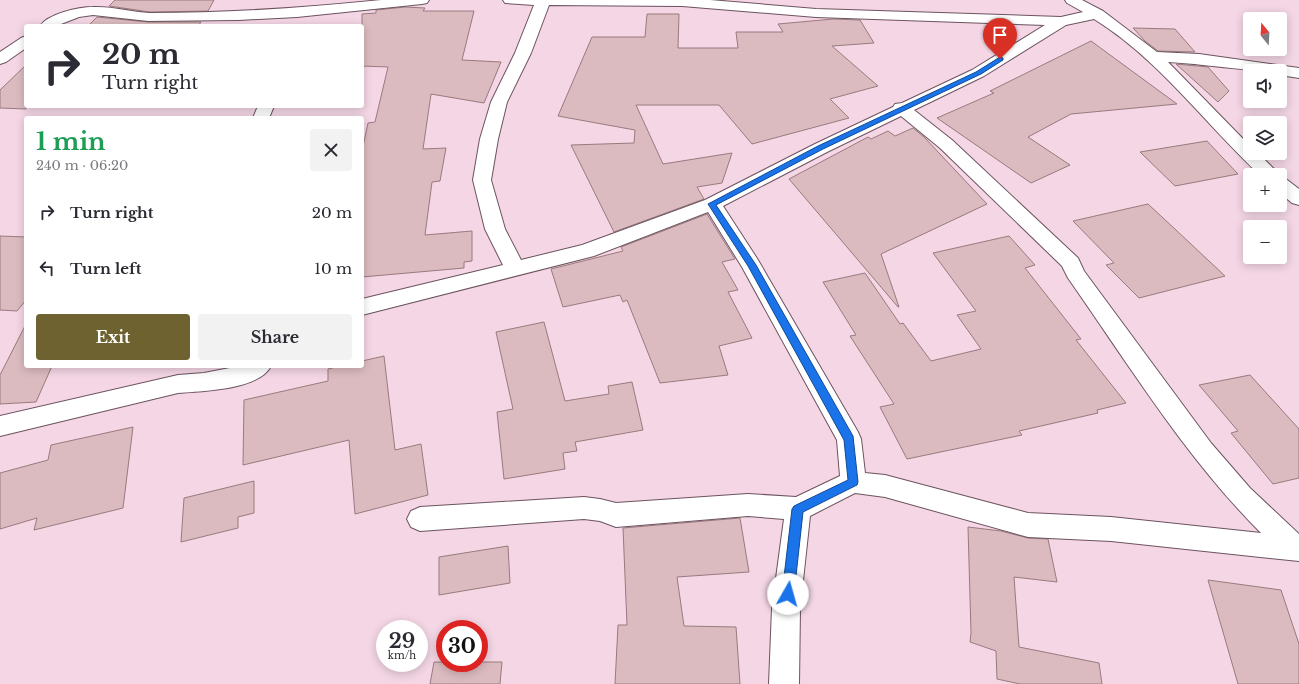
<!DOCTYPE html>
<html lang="en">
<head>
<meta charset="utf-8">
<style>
  body { margin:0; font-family:"Libre Baskerville",serif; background:#f2f2f3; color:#2b2b33; height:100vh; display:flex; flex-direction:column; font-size:15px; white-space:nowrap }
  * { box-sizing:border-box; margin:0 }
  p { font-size:13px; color:#7c7c81 }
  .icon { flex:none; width:22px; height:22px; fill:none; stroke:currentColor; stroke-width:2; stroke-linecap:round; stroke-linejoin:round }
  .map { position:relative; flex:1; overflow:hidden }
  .details { position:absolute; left:24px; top:116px; width:340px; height:252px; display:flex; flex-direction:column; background:#fff; border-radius:4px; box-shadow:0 2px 10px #0003 }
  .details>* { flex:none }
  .top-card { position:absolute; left:24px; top:24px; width:340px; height:84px; border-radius:4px; box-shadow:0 2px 10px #0003; background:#fff; color:#2b2b33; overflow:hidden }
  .needle { width:26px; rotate:342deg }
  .fabs { position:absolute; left:1243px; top:12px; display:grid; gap:8px }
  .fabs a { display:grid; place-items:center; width:44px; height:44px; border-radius:4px; background:#fff; box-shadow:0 2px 10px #0003; font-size:20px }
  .speed { position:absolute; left:376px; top:620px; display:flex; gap:8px; font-size:20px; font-weight:700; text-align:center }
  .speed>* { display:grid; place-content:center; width:52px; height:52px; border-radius:50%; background:#fff; box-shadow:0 2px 10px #0003; line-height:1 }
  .speed small { font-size:10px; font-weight:400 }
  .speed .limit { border:6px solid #d22; background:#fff; color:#111 }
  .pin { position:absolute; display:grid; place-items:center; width:34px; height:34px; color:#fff; margin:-41px -17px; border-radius:50% 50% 50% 0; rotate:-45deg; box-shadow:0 0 4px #0007 }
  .pin .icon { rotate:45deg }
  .me { position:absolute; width:44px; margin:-22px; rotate:7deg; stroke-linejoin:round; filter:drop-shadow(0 0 3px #0008) }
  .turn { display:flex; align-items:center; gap:14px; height:84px; padding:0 12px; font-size:18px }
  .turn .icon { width:52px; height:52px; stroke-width:2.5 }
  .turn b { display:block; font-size:28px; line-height:34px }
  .round { display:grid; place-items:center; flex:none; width:42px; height:42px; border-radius:4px; background:#f2f2f3 }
  .overview { display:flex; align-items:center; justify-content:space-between; height:68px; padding:0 12px }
  h1 { font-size:24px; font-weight:700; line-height:30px; color:#1e9e55 }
  .button { display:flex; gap:8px; margin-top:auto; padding:8px 12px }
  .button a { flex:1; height:46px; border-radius:4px; background:#6e6330; color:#fff; font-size:16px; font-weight:700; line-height:46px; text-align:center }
  .button a+a { background:#f2f2f3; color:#2b2b33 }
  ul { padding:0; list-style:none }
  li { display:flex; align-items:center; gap:12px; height:56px; padding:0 12px }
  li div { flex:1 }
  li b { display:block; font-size:15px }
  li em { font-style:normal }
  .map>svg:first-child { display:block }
</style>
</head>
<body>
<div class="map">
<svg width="1299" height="684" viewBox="0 0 1299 684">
  <rect width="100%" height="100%" fill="#f4d6e4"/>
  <g fill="#dbbbbf" stroke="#997a7e">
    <polygon points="115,0 214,0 208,11 150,12 109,6"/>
    <polygon points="405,7 425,8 423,11 474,11 462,60 501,62 484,103 431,94 423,149 446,148 440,181 432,182 425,235 472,231 472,261 464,262 464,268 362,277 362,151 368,123 375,122 388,67 362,66 362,14 376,13 376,10"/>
    <polygon points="647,14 679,14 678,48 738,48 736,32 783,32 778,24 833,19 860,20 874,43 832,46 878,86 830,99 849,118 752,144 719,105 636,105 663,164 732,153 722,183 697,187 704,199 614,232 571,145 634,143 635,130 558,116 592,37 645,37"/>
    <polygon points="97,17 148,22 201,22 198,26 88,26"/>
    <polygon points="1133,28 1175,29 1195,52 1158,51 1145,41"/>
    <polygon points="1091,41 1177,104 1071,114 1028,137 1070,165 1031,183 937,118 994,93 990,91"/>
    <polygon points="1176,64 1208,67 1229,91 1218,102"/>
    <polygon points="26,65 26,109 0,108 0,90"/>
    <polygon points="913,128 924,137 987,204 881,254 899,307 898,307 789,179 868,137 871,139 888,131 895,136"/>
    <polygon points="1207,141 1238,174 1175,186 1140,152"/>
    <polygon points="1148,204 1176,230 1225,276 1139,298 1106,265 1114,263 1073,221"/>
    <polygon points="707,214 735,259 722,262 738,290 728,292 752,338 719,346 728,375 660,383 627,300 623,302 620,295 563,307 551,269 623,251 621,247"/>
    <polygon points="0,236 26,237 26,300 17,311 0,310"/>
    <polygon points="1009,236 1035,265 1025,268 1081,339 1076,340 1126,403 1097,410 1098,413 1019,431 1022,435 907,459 880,407 894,404 850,336 856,335 823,282 865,273 900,324 903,323 931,361 981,349 957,315 976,311 933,253"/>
    <polygon points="544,322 565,401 609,394 608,386 632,382 643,430 575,442 577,451 563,453 565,469 504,479 497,412 513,409 496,332"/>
    <polygon points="26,324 26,366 52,366 36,402 0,404 0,375"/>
    <polygon points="384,356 395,450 421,444 428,495 355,514 349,440 243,465 244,400 328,381 328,369 340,366 362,366 362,361"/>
    <polygon points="1250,375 1299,429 1299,478 1273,484 1231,433 1238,431 1199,385"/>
    <polygon points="133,427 123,508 34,530 37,518 0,529 0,473 48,460 51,445"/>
    <polygon points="254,481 254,513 238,517 238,528 181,542 184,498"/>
    <polygon points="740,518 749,572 677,577 684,626 736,627 740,684 615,684 618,625 627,625 623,528"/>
    <polygon points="968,527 1001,531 1028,538 1048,539 1057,582 1014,577 1019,647 1099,663 1102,684 1020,684 997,679 996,651 970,642 971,633"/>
    <polygon points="508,546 510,583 439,595 439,557"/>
    <polygon points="1208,580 1281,590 1299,644 1299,684 1238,684"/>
    <polygon points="434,662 479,663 479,662 502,662 500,684 430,684"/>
  </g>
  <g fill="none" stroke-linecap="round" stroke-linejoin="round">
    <defs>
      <g id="street">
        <path d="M381,0H429L427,3L422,4L297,17L239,20L148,21L93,15L79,17L56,26H40C48,14 78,7 93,7C112,6 131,12 150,13C227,13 304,8 381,0Z"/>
        <path d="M503,0H710L816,9L1061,17L1083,12L1067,3L1065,0H1082L1103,11L1157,52L1199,54L1299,68V78L1280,75V71C1242,71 1206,64 1168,62L1250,146V153H1258L1280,175H1260C1204,123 1160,60 1094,19L1066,25L984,76L914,110L952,140L1078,258L1084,271L1211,443L1250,488L1299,534V561L1111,541L1028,537L885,497L855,493L810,516L800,608L799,684H769L772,608L784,519L748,516L616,527L600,521L584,519L420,531L411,527L407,519L411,511L420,507L584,497L600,499L616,503L748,494L796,497L840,476L837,440L742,267L708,212L594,256L362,315V299L503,265L485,229L473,180L480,139L491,102L515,53L534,5L505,3ZM549,5L682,6L816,17L1045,25L972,70L902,103L895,104L893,107L815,144L705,200L582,245L521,260L505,229L491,180L498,139L507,102L531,53ZM901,116L940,148L1062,266L1068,278C1129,365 1186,458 1261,533L1111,517L1028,513L885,475L865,473L861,439L858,432L758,260L723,206L827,152Z"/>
        <polygon points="26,36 26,48 6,62 0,64 0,52 21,38"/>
        <polygon points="258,106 274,106 269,118 253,118"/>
        <polygon points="1280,177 1286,179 1299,189 1299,205 1292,203 1280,193"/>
        <path d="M240,366H271C259,390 202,391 178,393L0,436V416L178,375L204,373Z"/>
      </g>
    </defs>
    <use href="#street" stroke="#6c535f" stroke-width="2"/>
    <use href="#street" fill="#fff" fill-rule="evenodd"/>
  </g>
  <polygon fill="#1a73e8" stroke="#114b97" points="1000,57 1003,58 1003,60 981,74 823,149 716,205 756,265 853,436 858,482 857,485 803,512 794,594 792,598 788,599 784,598 782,594 792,509 794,506 848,480 844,440 748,266 708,204 818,146 976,72"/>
</svg>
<div class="fabs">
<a><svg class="needle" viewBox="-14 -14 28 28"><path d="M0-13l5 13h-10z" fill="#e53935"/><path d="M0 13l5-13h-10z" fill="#7c7c81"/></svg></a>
<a><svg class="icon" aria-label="sound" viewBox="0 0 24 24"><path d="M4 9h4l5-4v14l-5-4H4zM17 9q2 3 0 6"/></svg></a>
<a><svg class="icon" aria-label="layers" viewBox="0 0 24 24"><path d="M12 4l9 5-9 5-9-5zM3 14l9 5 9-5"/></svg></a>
<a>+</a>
<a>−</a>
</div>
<div class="speed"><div>29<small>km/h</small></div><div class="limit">30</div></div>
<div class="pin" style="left:1000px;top:59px;background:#d93025"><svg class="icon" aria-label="arrive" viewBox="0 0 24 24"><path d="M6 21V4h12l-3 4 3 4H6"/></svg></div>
<svg class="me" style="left:788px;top:594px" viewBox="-20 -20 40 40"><circle r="19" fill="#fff"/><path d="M0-13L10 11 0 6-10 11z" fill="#1a73e8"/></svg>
<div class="top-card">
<div class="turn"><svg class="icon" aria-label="right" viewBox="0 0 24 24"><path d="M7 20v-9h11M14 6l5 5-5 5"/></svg><div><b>20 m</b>Turn right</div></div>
</div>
<section class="details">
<div class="overview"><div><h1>1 min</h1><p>240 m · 06:20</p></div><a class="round"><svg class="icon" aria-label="close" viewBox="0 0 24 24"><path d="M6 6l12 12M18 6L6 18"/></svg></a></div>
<ul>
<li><svg class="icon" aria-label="right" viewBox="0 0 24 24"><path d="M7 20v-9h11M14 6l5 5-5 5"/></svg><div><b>Turn right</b></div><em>20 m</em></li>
<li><svg class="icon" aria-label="left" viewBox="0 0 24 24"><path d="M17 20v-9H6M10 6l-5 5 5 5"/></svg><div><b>Turn left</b></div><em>10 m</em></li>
</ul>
<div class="button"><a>Exit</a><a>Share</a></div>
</section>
</div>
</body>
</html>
